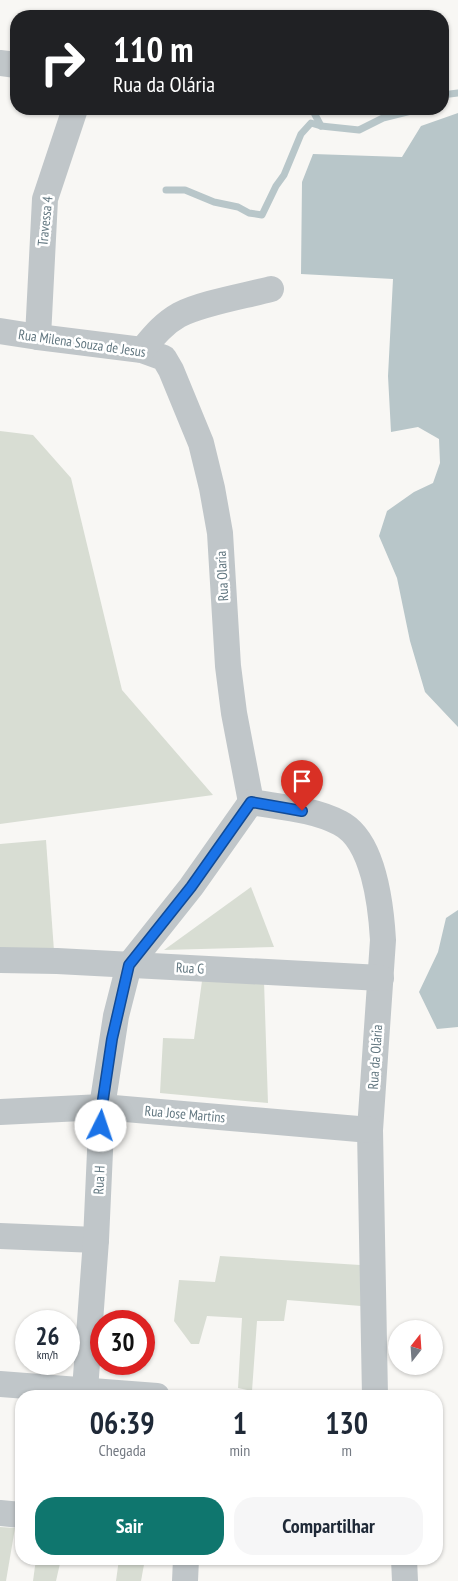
<!DOCTYPE html>
<html lang="pt">
<head>
<meta charset="utf-8">
<style>
  body { margin:0; font-family:"PT Sans Narrow",sans-serif; background:#f6f6f7; color:#1f2937; height:100vh; display:flex; flex-direction:column; font-size:19px; white-space:nowrap }
  * { box-sizing:border-box; margin:0 }
  p { font-size:16px; color:#747a83 }
  .icon { flex:none; width:28px; height:28px; fill:none; stroke:currentColor; stroke-width:2; stroke-linecap:round; stroke-linejoin:round }
  .map { position:relative; flex:1; overflow:hidden }
  .drawer { position:absolute; left:15px; top:1390px; width:428px; height:175px; display:flex; flex-direction:column; background:#fff; border-radius:20px; box-shadow:0 1px 4px #0004 }
  .drawer>* { flex:none }
  .banner { position:absolute; left:10px; top:10px; width:439px; height:105px; border-radius:20px; box-shadow:0 1px 4px #0004; background:#202124; color:#fff; overflow:hidden }
  .needle { width:32px; rotate:17deg }
  .fabs { position:absolute; left:388px; top:1320px; display:grid; gap:10px }
  .fabs a { display:grid; place-items:center; width:55px; height:55px; border-radius:50%; background:#fff; box-shadow:0 1px 4px #0004; font-size:25px }
  .speed { position:absolute; left:15px; top:1310px; display:flex; gap:10px; font-size:25px; font-weight:700; text-align:center }
  .speed>* { display:grid; place-content:center; width:65px; height:65px; border-radius:50%; background:#fff; box-shadow:0 1px 4px #0004; line-height:1 }
  .speed small { font-size:12px; font-weight:400 }
  .speed .limit { border:8px solid #d22; background:#fff; color:#111 }
  .pin { position:absolute; display:grid; place-items:center; width:42px; height:42px; color:#fff; margin:-51px -21px; border-radius:50% 50% 50% 0; rotate:-45deg; box-shadow:0 0 5px #0007 }
  .pin .icon { rotate:45deg }
  .me { position:absolute; width:55px; margin:-28px; rotate:4deg; stroke-linejoin:round; filter:drop-shadow(0 0 4px #0008) }
  .turn { display:flex; align-items:center; gap:18px; height:105px; padding:0 20px; font-size:22px }
  .turn .icon { width:65px; height:65px; stroke-width:2.5 }
  .turn b { display:block; font-size:35px; line-height:42px }
  .eta { display:flex; justify-content:space-evenly; align-items:center; height:85px; text-align:center }
  .eta b { font-size:30px; font-weight:700; line-height:35px }
  .action { display:flex; gap:10px; margin-top:auto; padding:10px 20px }
  .action a { flex:1; height:58px; border-radius:20px; background:#0f766e; color:#fff; font-size:20px; font-weight:700; line-height:58px; text-align:center }
  .action a+a { background:#f6f6f7; color:#1f2937 }
  .map>svg:first-child { display:block }
</style>
</head>
<body>
<div class="map">
<svg width="458" height="1581" viewBox="0 0 458 1581">
  <rect width="100%" height="100%" fill="#f8f7f4"/>
  <g fill="#d8ddd3">
    <polygon points="0,431 33,435 71,478 122,690 213,795 0,824"/>
    <polygon points="46,840 54,951 0,948 0,844"/>
    <polygon points="251,887 274,947 164,950"/>
    <polygon points="202,981 264,981 268,1103 160,1093 163,1038 194,1039"/>
    <polygon points="220,1256 360,1265 361,1306 287,1300 284,1321 257,1321 252,1391 238,1388 242,1318 207,1316 199,1344 191,1344 174,1321 179,1280 215,1282"/>
    <polygon points="0,1527 15,1528 6,1581 0,1581"/>
    <polygon points="36,1559 61,1559 56,1581 33,1581"/>
    <polygon points="119,1559 145,1559 141,1581 116,1581"/>
  </g>
  <g fill="#b8c6c9">
    <polygon points="458,113 458,727 425,692 410,641 397,578 379,536 387,511 414,492 433,483 440,463 439,439 418,427 391,432 388,376 393,279 301,274 302,182 313,154 402,157 421,126"/>
    <polygon points="458,910 458,1027 437,1029 419,992 438,952 446,918"/>
  </g>
  <g fill="none" stroke-linecap="round" stroke-linejoin="round">
    <g stroke="#b8c6c9" stroke-width="7">
      <polyline points="442,95 458,93"/>
      <polyline points="312,109 321,126"/>
      <polyline points="166,190 185,190 214,202 238,207 249,213 262,215 276,186 284,175 301,134 311,123 321,126 359,130 383,118 419,109"/>
    </g>
    <g stroke="#c0c6c9" stroke-width="26">
      <polyline points="0,63 16,65"/>
      <polyline points="0,331 38,337 142,350 164,358 171,370 201,443 212,488 220,533 228,666 234,713 251,802"/>
      <polyline points="38,337 45,199 75,109"/>
      <path d="M142,350C153,337 163,324 179,315C202,303 245,296 271,289"/>
      <path d="M251,802C280,807 314,809 340,823C374,840 381,906 383,940L370,1130L375,1396"/>
      <polyline points="0,960 57,961 381,978"/>
      <polyline points="0,1112 102,1107 370,1130"/>
      <polyline points="0,1236 96,1240"/>
      <polyline points="0,1384 157,1396"/>
      <polyline points="85,1390 96,1240 102,1107 116,1016 129,965 191,887 251,802"/>
      <polyline points="0,1513 21,1515"/>
      <polyline points="404,1559 405,1581"/>
      <polyline points="185,1581 186,1559"/>
    </g>
  </g>
  <g fill="none" stroke-linecap="round" stroke-linejoin="round">
    <defs>
      <polyline id="route" points="101,1126 102,1106 112,1039 129,965 191,887 251,802 302,811"/>
    </defs>
    <use href="#route" stroke="#114b97" stroke-width="12"/>
    <use href="#route" stroke="#1a73e8" stroke-width="9"/>
  </g>
  <g text-anchor="middle" stroke-width="5" stroke-linejoin="round" paint-order="stroke">
    <g font-size="14" fill="#627780" stroke="#fff">
      <text transform="translate(45 221) rotate(-84)" y="5">Travessa 4</text>
      <text transform="translate(82 343) rotate(8)" y="5">Rua Milena Souza de Jesus</text>
      <text transform="translate(222 576) rotate(-93)" y="5">Rua Olaria</text>
      <text transform="translate(190 968) rotate(3)" y="5">Rua G</text>
      <text transform="translate(375 1057) rotate(-86)" y="5">Rua da Olária</text>
      <text transform="translate(185 1114) rotate(5)" y="5">Rua Jose Martins</text>
      <text transform="translate(99 1180) rotate(-87)" y="5">Rua H</text>
    </g>
  </g>
</svg>
<div class="fabs">
<a><svg class="needle" viewBox="-14 -14 28 28"><path d="M0-13l5 13h-10z" fill="#e53935"/><path d="M0 13l5-13h-10z" fill="#747a83"/></svg></a>
</div>
<div class="speed"><div>26<small>km/h</small></div><div class="limit">30</div></div>
<div class="pin" style="left:302px;top:811px;background:#d93025"><svg class="icon" aria-label="arrive" viewBox="0 0 24 24"><path d="M6 21V4h12l-3 4 3 4H6"/></svg></div>
<svg class="me" style="left:101px;top:1126px" viewBox="-20 -20 40 40"><circle r="19" fill="#fff"/><path d="M0-13L10 11 0 6-10 11z" fill="#1a73e8"/></svg>
<div class="banner">
<div class="turn"><svg class="icon" aria-label="right" viewBox="0 0 24 24"><path d="M7 20v-9h11M14 6l5 5-5 5"/></svg><div><b>110 m</b>Rua da Olária</div></div>
</div>
<section class="drawer">
<div class="eta">
<div><b>06:39</b><p>Chegada</p></div>
<div><b>1</b><p>min</p></div>
<div><b>130</b><p>m</p></div>
</div>
<div class="action"><a>Sair</a><a>Compartilhar</a></div>
</section>
</div>
</body>
</html>
